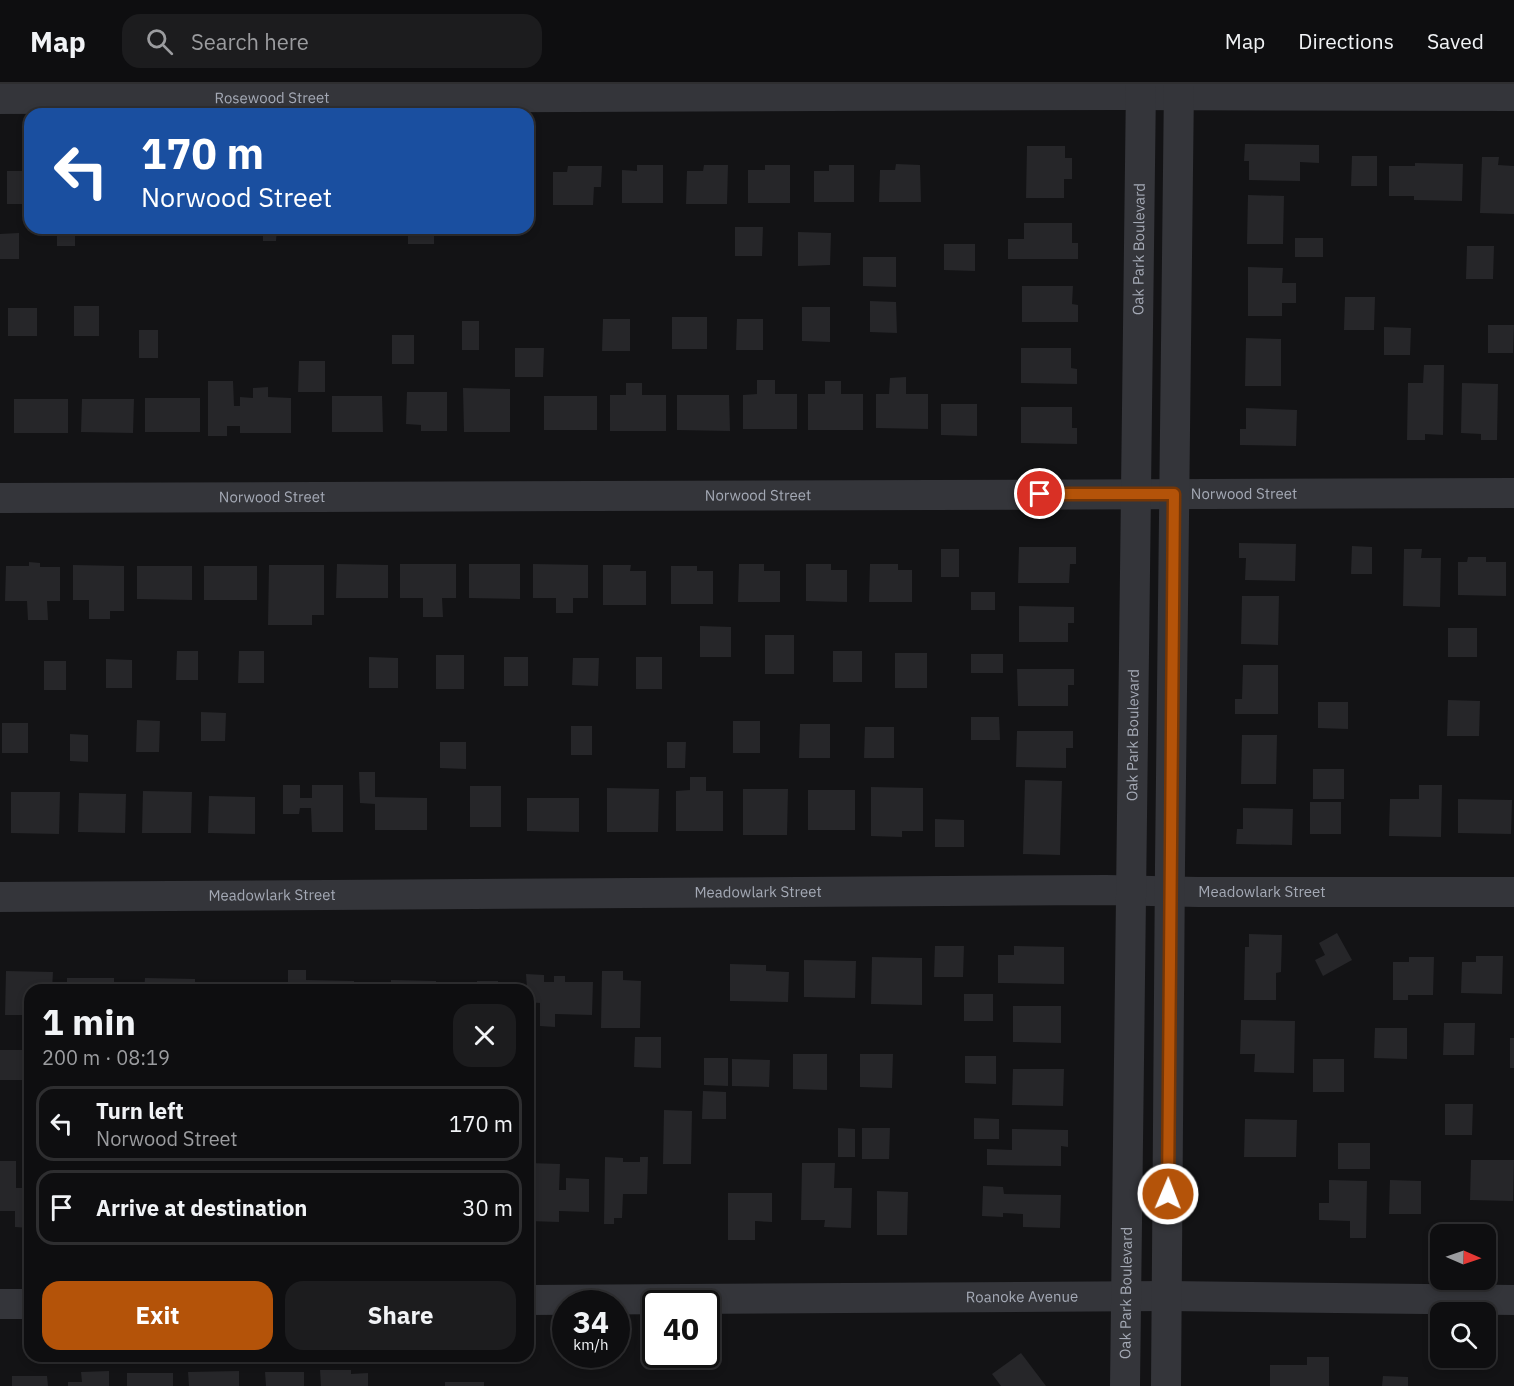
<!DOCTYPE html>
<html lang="en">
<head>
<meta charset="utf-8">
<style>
  body { margin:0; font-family:"IBM Plex Sans",sans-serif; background:#1c1c1e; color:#f1f3f6; height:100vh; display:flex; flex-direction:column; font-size:22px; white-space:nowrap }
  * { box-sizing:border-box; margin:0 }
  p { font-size:20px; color:#9b9c9f }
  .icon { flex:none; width:33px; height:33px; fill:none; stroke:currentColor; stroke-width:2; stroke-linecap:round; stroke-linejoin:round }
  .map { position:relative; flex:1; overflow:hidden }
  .sheet { position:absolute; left:24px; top:900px; width:510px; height:378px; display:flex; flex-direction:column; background:#0e0e10; border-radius:18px; box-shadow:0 3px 9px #0003,0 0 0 2px #2e2e30 }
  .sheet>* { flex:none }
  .guide { position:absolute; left:24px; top:24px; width:510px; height:126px; border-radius:18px; box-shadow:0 3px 9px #0003,0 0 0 2px #2e2e30; background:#1a4fa0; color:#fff; overflow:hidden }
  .needle { width:39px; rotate:92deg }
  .fabs { position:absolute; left:1430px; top:1140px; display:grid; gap:12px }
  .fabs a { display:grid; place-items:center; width:66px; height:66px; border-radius:12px; background:#0e0e10; box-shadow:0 3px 9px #0003,0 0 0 2px #2e2e30; font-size:30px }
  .speed { position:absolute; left:552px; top:1206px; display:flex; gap:12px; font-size:30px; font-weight:700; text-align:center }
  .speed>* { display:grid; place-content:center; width:78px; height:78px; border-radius:50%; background:#0e0e10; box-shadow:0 3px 9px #0003,0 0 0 2px #2e2e30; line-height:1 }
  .speed small { font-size:15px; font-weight:400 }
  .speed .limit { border:3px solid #111; border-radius:9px; background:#fff; color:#111 }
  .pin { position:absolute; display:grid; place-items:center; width:51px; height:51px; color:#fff; margin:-26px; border:3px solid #fff; border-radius:50%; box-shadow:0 2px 6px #0007 }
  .me { position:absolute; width:66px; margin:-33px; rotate:1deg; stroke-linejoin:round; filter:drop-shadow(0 0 4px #0008) }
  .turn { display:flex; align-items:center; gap:21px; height:126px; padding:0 18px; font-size:27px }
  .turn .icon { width:78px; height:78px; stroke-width:2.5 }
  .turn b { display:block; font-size:42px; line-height:51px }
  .round { display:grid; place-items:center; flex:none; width:63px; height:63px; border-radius:18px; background:#1c1c1e }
  .overview { display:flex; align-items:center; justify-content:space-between; height:102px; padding:0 18px }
  h1 { font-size:36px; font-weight:700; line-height:45px }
  .primary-button { display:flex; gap:12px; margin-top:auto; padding:12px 18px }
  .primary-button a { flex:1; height:69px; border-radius:18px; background:#b45309; color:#fff; font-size:24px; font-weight:700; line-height:69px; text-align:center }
  .primary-button a+a { background:#1c1c1e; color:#f1f3f6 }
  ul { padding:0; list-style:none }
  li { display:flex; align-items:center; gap:18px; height:75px; margin:0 12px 9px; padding:0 6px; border:3px solid #2e2e30; border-radius:18px }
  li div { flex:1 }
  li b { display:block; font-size:22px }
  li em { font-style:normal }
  header { display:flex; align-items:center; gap:36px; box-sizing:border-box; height:84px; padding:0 30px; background:#0e0e10; border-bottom:2px solid #2e2e30 }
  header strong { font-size:28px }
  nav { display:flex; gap:33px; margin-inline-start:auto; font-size:21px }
  .search { width:420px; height:54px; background:#1c1c1e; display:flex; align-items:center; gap:15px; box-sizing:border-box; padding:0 21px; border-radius:18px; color:#9b9c9f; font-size:22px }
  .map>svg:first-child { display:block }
</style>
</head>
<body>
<header>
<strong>Map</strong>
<div class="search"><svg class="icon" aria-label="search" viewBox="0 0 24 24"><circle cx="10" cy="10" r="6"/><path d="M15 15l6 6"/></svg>Search here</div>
<nav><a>Map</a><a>Directions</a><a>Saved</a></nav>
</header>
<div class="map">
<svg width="1514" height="1302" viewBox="0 0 1514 1302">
  <rect width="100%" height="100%" fill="#131315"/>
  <g fill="#262629">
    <polygon points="1245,60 1319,61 1319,79 1300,78 1300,97 1249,96 1249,77 1244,77"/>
    <polygon points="1027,62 1065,62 1065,74 1072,74 1072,95 1064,95 1064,114 1026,114"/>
    <polygon points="1352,72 1377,72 1377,102 1351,102"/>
    <polygon points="1482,73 1499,73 1498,81 1514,82 1514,130 1480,129"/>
    <polygon points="1415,79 1463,80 1462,117 1414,116 1414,112 1389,112 1389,82 1415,82"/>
    <polygon points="896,80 920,81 921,118 879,118 880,86 895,86"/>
    <polygon points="637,81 663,81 663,119 622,119 622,86 637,87"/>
    <polygon points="704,81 728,81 727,120 686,120 687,87 703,87"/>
    <polygon points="765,81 790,81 790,119 748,119 748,86 765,86"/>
    <polygon points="829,81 854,81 854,118 814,118 814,87 829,87"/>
    <polygon points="24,82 30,82 30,120 7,120 7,87 23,87"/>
    <polygon points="568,82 602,82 601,103 594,103 593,121 553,121 553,88 567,88"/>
    <polygon points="528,83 532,84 532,120 528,120"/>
    <polygon points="1248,111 1284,112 1283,160 1247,160"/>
    <polygon points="1024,139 1072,139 1072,159 1078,159 1078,175 1008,175 1008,155 1024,155"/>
    <polygon points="735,143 763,143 762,172 735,172"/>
    <rect x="57" y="144" width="18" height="18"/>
    <polygon points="263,144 277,144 276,157 263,157"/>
    <rect x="408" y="144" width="26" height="16"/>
    <polygon points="798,148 831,149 830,181 798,182"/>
    <polygon points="19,149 19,175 0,175 0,150"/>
    <rect x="1295" y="154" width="28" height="19"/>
    <polygon points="944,160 975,160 975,187 944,186"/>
    <polygon points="1467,162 1494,162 1493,195 1466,195"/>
    <polygon points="863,173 896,173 896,203 863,202"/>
    <polygon points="1248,183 1283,184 1282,199 1296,199 1296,219 1282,219 1282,232 1248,232"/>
    <polygon points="1022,202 1073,202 1072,220 1078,221 1078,238 1022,238"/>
    <polygon points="1345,213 1375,213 1374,246 1344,246"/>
    <polygon points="870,217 896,218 897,249 870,248"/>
    <rect x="74" y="222" width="25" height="30"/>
    <polygon points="802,223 830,223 830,258 802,257"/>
    <rect x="8" y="224" width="29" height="28"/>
    <rect x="672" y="233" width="35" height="32"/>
    <polygon points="603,235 630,235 630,267 602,267"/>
    <polygon points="737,235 763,235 763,266 736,266"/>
    <rect x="462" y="237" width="17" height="29"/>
    <polygon points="1488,241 1514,241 1513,269 1488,269"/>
    <polygon points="1384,243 1411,244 1410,271 1384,271"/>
    <rect x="139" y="246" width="19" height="28"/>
    <rect x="392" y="251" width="22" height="29"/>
    <polygon points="1246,254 1281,255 1281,302 1245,302"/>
    <polygon points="515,264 544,264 543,293 515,293"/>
    <polygon points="1021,264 1071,264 1071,284 1077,285 1077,300 1021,299"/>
    <polygon points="299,277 325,277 325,308 298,308"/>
    <polygon points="1424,281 1444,281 1443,351 1425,350 1425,356 1407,356 1408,299 1423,299"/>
    <polygon points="906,293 906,310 928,310 928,345 876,344 876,310 889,310 890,294"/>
    <polygon points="757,296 775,296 775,310 797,310 797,345 743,345 743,311 757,310"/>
    <polygon points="208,297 233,297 234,322 240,322 240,313 253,314 253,304 268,303 268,313 291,314 291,349 240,349 240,342 227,342 227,352 208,352"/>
    <polygon points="825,297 841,297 841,310 863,310 863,346 808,346 808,310 825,310"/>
    <polygon points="626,299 642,299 642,311 666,311 666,347 610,347 610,311 626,311"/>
    <polygon points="1462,299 1498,300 1497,356 1481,356 1481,350 1461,349"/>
    <polygon points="463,304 510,305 510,348 464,348"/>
    <polygon points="407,308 447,308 447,347 421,347 421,341 406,340"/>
    <polygon points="677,311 729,311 730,347 677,346"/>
    <polygon points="332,312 382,312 383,348 332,348"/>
    <rect x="544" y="312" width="53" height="34"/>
    <rect x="145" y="314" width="55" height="34"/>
    <rect x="14" y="315" width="54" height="34"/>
    <polygon points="82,315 134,315 133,349 81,348"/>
    <polygon points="941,320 977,320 977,352 941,351"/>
    <polygon points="1021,323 1072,323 1072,344 1077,344 1077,360 1021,359"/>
    <polygon points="1246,324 1297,326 1296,362 1240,361 1240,345 1246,345"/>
    <polygon points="1239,459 1296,460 1295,497 1245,496 1246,474 1239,474"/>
    <polygon points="1352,462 1372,463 1372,490 1351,490"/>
    <polygon points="1019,463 1076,463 1076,480 1070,480 1069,499 1018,499"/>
    <rect x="941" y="465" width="18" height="28"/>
    <polygon points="1404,465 1422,465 1421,474 1441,474 1440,523 1403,522"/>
    <polygon points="1468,473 1486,473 1486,478 1506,478 1506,512 1458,511 1458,478 1467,478"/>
    <polygon points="29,478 40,479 40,483 60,483 60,517 47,517 48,536 28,536 27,517 5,517 6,482 29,482"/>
    <polygon points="337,480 388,481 388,514 336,514"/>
    <polygon points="400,480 456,480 456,514 442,514 443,533 423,533 423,514 400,514"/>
    <polygon points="469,480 520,480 520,515 469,514"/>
    <polygon points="533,480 588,481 588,514 573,514 573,529 556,529 556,514 533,514"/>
    <polygon points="739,480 764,480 764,487 780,487 780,518 738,518"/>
    <polygon points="806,480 831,480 831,486 847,486 847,518 806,517"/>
    <polygon points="870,480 898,480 898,486 912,486 912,518 869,518"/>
    <polygon points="73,481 124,482 124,527 110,527 110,535 89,535 89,516 73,516"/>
    <polygon points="269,481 324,481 324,531 312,531 312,541 268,541"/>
    <polygon points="603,481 631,481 630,487 646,487 646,521 603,521"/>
    <polygon points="137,482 192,482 192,516 137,515"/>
    <rect x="204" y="482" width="53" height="34"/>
    <polygon points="671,482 697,482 697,487 713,487 713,520 671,520"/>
    <rect x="971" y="508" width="24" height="18"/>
    <polygon points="1242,512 1279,512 1278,561 1241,560"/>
    <polygon points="1019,522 1074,523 1074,539 1068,539 1068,558 1019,558"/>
    <polygon points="700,542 731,543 731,573 700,573"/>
    <rect x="1448" y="544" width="29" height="29"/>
    <rect x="765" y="551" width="29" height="39"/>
    <polygon points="177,567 198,567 198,596 176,596"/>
    <polygon points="239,567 264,567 264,599 238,599"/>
    <rect x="833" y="567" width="29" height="31"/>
    <rect x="895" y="569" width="32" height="35"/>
    <rect x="971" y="570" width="32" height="19"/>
    <rect x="436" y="571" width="28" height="34"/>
    <polygon points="369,573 398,574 398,604 369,604"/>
    <rect x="504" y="573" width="24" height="29"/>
    <rect x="636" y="573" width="26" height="32"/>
    <polygon points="573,574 599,574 598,602 572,601"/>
    <polygon points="106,575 132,576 132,604 106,604"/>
    <rect x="44" y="577" width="22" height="29"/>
    <polygon points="1243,581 1278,581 1278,630 1235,630 1235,615 1242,615"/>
    <polygon points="1017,585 1074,585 1074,601 1068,601 1068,622 1018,622"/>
    <polygon points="1448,616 1480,617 1479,652 1447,652"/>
    <polygon points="1318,618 1348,618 1348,645 1318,644"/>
    <polygon points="201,628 226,629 225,657 201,657"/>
    <polygon points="971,633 999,633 1000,656 971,656"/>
    <polygon points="137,636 160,637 159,668 136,668"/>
    <rect x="733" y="637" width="27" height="32"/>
    <rect x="2" y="639" width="26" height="30"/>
    <polygon points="800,640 830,640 830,674 799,674"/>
    <rect x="571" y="642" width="21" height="29"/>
    <polygon points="865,643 894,643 894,674 864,674"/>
    <polygon points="1017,647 1073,647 1073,664 1066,664 1066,684 1016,683"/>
    <polygon points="70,650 88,651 88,678 70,677"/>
    <polygon points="1242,651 1277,651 1276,700 1241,700"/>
    <polygon points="440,658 466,658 466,685 440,684"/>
    <polygon points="667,658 686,658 685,684 667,684"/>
    <rect x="1313" y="685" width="31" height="30"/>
    <polygon points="359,688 375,688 375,713 427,714 427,746 375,746 375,720 360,719"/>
    <polygon points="690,693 706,693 706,707 723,707 723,747 676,747 676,707 690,706"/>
    <polygon points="1025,696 1062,697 1060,771 1023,770"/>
    <polygon points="283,701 300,701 300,714 312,714 312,701 343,701 343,748 312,748 311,724 300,724 299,730 283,730"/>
    <polygon points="1419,701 1442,701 1441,753 1389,752 1390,715 1419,715"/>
    <rect x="470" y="702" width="31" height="41"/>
    <polygon points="871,703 923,704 923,747 902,747 902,753 871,752"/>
    <polygon points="607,704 659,705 658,748 607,748"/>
    <polygon points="743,705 788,705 787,751 743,751"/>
    <rect x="808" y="706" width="47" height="40"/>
    <polygon points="143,707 192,708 191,749 142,749"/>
    <polygon points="11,708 60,708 59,750 11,749"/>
    <polygon points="79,709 126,710 125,749 78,748"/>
    <polygon points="209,712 255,713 255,750 208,749"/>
    <polygon points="527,714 579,714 579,748 527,747"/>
    <polygon points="1458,715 1512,716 1511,750 1458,749"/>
    <rect x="1310" y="718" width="31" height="32"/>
    <polygon points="1243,724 1293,725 1292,761 1236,760 1237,745 1243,745"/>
    <polygon points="935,735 964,736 964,763 935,763"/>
    <polygon points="1337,849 1352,876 1323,892 1315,876 1325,871 1319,859"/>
    <polygon points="1249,850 1282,851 1281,888 1276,889 1276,916 1244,916 1245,863 1249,863"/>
    <polygon points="935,862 964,862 963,893 934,893"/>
    <polygon points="1014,862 1064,863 1064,900 998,899 998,871 1014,871"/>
    <polygon points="1476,872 1503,872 1502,910 1461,909 1462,878 1476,878"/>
    <polygon points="872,873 922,874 922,921 871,920"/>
    <polygon points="1409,873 1434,873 1433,911 1408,911 1408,916 1393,916 1393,878 1409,878"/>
    <polygon points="804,876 856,877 855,914 804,913"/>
    <polygon points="730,880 766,881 766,887 789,888 788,918 730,917"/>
    <polygon points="288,886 306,886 306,896 354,897 354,906 288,906"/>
    <polygon points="6,887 53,888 52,906 30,906 30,931 5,931"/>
    <polygon points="602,887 623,887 623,896 641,897 640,944 601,944"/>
    <polygon points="526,890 544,891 544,898 554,898 554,892 565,892 565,898 593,898 592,931 555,930 555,943 540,942 540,919 528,918"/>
    <rect x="67" y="894" width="47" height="12"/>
    <polygon points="145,894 195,895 195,906 144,906"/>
    <polygon points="391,896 436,897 436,906 391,906"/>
    <polygon points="477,897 498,897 498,903 509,903 509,906 477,906"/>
    <rect x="234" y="899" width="39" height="7"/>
    <rect x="452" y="902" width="17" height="4"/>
    <rect x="964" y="910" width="29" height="27"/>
    <polygon points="1013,922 1061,922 1061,959 1013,958"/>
    <polygon points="1241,936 1295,937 1294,989 1254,988 1255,970 1240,970"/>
    <polygon points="1444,939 1475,939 1474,971 1443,971"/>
    <polygon points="1375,944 1407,944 1407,975 1374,974"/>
    <polygon points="635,953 661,953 661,984 634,983"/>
    <rect x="1510" y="954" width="4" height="30"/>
    <rect x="0" y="966" width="22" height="30"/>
    <polygon points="793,970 827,970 827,1006 793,1005"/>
    <polygon points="860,970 893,970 892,1004 860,1003"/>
    <polygon points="965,972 996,972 996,1000 965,999"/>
    <polygon points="704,974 728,974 728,1002 704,1001"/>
    <polygon points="732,975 770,976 769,1003 732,1002"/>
    <rect x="1313" y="975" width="31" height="33"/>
    <polygon points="1013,985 1064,985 1063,1022 1012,1021"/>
    <polygon points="703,1007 726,1008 726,1035 702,1035"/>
    <polygon points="1445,1020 1473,1020 1472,1051 1445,1051"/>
    <polygon points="24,1022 30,1022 30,1057 24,1056"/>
    <polygon points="664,1026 692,1027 691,1080 663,1080"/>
    <polygon points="974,1034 999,1035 999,1055 974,1055"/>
    <polygon points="1245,1035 1297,1036 1296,1073 1244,1073"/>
    <polygon points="838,1044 855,1045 855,1073 838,1073"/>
    <polygon points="862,1044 890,1044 889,1075 862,1075"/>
    <polygon points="1012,1045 1068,1046 1068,1063 1061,1062 1061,1082 987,1081 987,1065 1012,1066"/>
    <rect x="1338" y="1059" width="32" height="26"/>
    <polygon points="605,1073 623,1074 623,1078 640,1078 640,1073 648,1073 647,1110 623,1110 622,1134 614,1134 614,1140 604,1140"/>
    <polygon points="1471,1076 1514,1076 1513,1117 1470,1116"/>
    <polygon points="0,1077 16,1077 16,1104 30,1104 30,1144 15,1143 15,1127 0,1127"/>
    <polygon points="528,1079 560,1080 559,1106 566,1106 566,1094 589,1095 589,1128 559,1127 559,1138 528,1137"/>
    <polygon points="802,1079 835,1079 834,1104 852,1104 851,1144 824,1143 825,1136 801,1136"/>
    <polygon points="1329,1096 1367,1097 1366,1154 1350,1154 1350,1137 1319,1136 1319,1119 1329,1119"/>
    <polygon points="1390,1096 1421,1097 1421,1130 1389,1130"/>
    <polygon points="983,1102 1003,1103 1004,1110 1061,1111 1060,1144 1023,1143 1023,1130 1003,1129 1003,1133 982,1132"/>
    <polygon points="877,1107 908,1108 907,1151 877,1151"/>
    <polygon points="728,1109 772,1109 772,1138 755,1137 755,1156 728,1156"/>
    <polygon points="1021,1269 1046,1302 1001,1302 992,1290"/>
    <polygon points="1307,1273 1329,1273 1329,1302 1270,1302 1270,1281 1307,1281"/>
    <polygon points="320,1286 351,1286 351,1290 368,1289 368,1302 321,1302"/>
    <polygon points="109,1287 109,1302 68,1302 68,1298 82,1298 81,1288"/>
    <polygon points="239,1287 239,1302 189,1302 188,1288"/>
    <polygon points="265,1288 304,1288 304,1302 266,1302"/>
    <rect x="127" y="1289" width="46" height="13"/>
    <polygon points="12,1292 47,1292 48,1302 12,1302"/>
    <polygon points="1383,1292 1408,1293 1408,1302 1382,1302"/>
    <rect x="445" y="1298" width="39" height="4"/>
  </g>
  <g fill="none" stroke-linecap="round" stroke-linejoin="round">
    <g stroke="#34353a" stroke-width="30">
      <path id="s1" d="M0,15L1116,11L1514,12"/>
      <path id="s2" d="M0,414L1514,409"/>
      <path id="s3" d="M0,813L1106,806L1198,808H1514"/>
      <path id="s4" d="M528,1216L1167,1212L1514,1216"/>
      <polyline points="0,1220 30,1220"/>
      <path id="s5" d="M1125,1302L1141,0"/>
      <polyline points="1166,1302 1170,781 1179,0"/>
    </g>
  </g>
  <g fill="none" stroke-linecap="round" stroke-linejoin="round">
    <defs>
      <polyline id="route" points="1040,410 1174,410 1168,1110"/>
    </defs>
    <use href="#route" stroke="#753606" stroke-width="15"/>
    <use href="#route" stroke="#b45309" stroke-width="10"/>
  </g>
  <g text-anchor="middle" stroke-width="6" stroke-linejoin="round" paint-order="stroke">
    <g font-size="15" fill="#a4a9b5" stroke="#0e0e10">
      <text dy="5" stroke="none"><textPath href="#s1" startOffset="272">Rosewood Street</textPath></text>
      <text dy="5" stroke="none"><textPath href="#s5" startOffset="1137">Oak Park Boulevard</textPath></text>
      <text dy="5" stroke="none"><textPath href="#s2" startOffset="1244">Norwood Street</textPath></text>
      <text dy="5" stroke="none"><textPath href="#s2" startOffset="758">Norwood Street</textPath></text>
      <text dy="5" stroke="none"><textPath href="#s2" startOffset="272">Norwood Street</textPath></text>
      <text dy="5" stroke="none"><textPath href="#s5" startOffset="651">Oak Park Boulevard</textPath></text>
      <text dy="5" stroke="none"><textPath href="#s3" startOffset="1262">Meadowlark Street</textPath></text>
      <text dy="5" stroke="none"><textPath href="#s3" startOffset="758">Meadowlark Street</textPath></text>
      <text dy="5" stroke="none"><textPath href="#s3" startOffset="272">Meadowlark Street</textPath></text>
      <text dy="5" stroke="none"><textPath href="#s5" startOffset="93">Oak Park Boulevard</textPath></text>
      <text dy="5" stroke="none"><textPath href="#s4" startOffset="494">Roanoke Avenue</textPath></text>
    </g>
  </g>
</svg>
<div class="fabs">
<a><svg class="needle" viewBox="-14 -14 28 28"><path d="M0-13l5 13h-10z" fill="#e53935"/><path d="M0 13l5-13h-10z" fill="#9b9c9f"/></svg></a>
<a><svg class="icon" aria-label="search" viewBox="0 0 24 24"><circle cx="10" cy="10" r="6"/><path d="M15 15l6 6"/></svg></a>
</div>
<div class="speed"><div>34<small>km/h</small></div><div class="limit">40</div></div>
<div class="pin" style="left:1040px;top:410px;background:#d93025"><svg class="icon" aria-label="arrive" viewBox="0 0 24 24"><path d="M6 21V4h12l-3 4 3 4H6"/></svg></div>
<svg class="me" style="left:1168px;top:1110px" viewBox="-20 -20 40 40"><circle r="17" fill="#b45309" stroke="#fff" stroke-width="3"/><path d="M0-11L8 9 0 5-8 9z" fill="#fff"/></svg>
<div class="guide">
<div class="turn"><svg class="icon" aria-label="left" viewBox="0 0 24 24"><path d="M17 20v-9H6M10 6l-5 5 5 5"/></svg><div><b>170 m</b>Norwood Street</div></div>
</div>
<section class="sheet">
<div class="overview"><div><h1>1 min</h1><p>200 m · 08:19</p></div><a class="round"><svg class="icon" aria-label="close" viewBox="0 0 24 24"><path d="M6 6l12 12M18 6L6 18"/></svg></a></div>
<ul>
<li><svg class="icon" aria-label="left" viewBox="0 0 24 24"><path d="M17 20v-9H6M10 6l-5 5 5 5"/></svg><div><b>Turn left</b><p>Norwood Street</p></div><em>170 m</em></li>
<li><svg class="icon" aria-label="arrive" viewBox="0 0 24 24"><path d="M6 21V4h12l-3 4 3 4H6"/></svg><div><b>Arrive at destination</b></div><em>30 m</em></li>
</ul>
<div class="primary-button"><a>Exit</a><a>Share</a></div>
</section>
</div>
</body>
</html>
